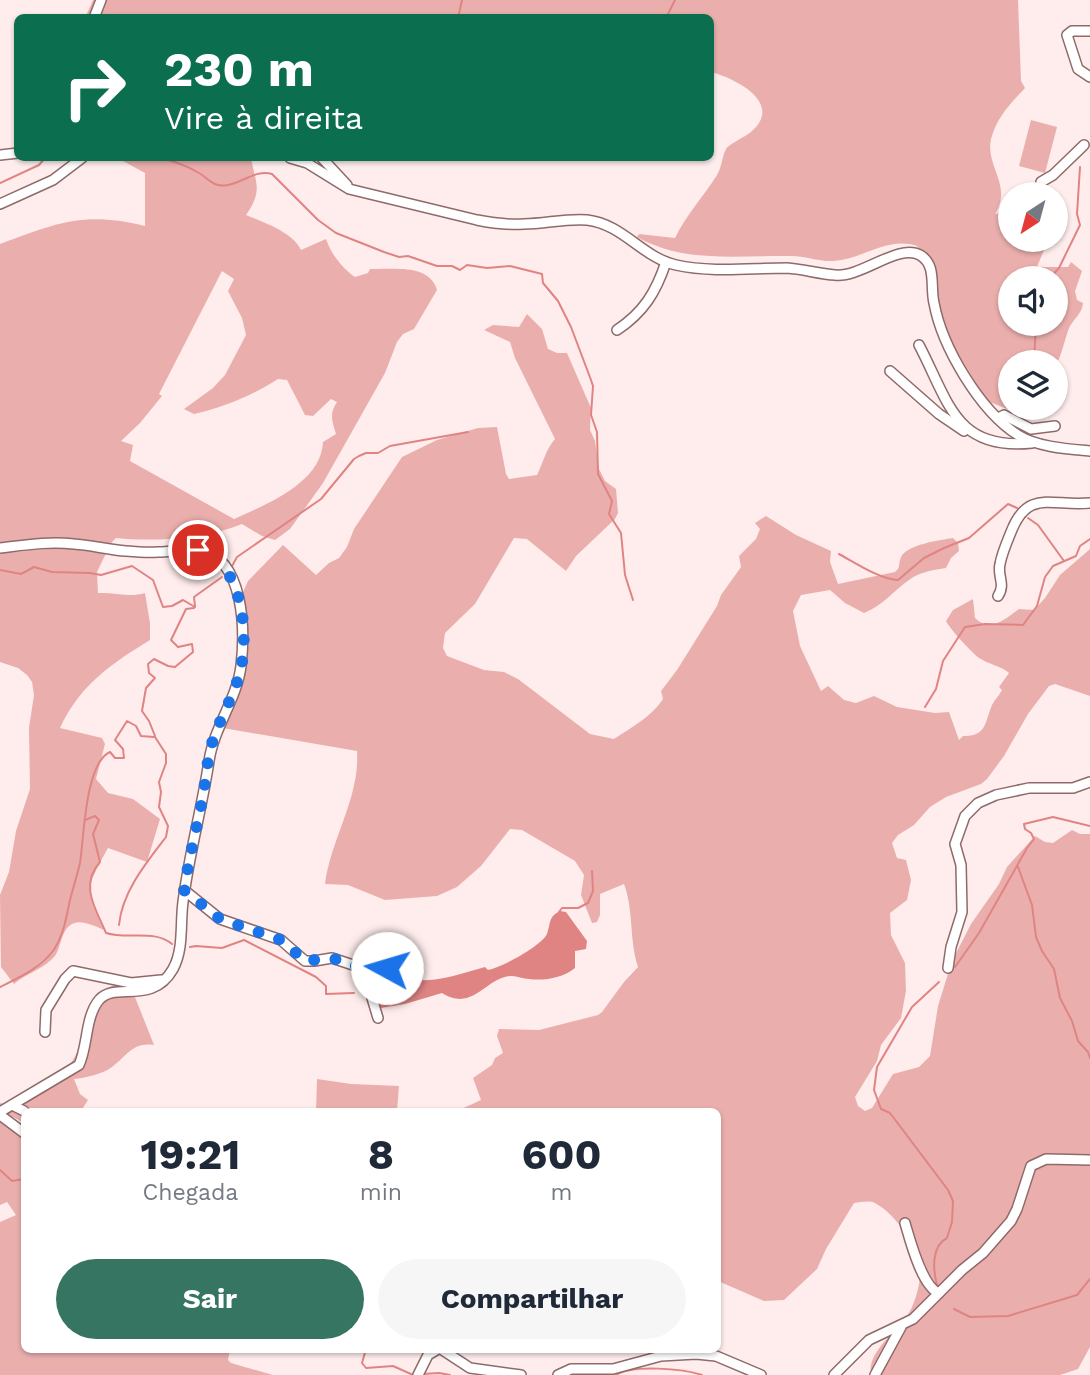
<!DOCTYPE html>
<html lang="pt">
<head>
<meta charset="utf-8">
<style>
  body { margin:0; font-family:"Work Sans",sans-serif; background:#f6f6f7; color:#1f2937; height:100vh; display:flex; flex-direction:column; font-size:26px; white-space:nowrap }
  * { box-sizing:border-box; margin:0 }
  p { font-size:23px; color:#747a83 }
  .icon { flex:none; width:38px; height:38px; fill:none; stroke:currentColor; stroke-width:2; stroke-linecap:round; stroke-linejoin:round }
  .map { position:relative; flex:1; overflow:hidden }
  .details { position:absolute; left:21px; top:1108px; width:700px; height:245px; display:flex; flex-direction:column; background:#fff; border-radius:10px; box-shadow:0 2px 5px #0004 }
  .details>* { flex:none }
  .banner { position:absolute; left:14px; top:14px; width:700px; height:147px; border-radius:10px; box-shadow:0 2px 5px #0004; background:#0b6e4f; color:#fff; overflow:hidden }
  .needle { width:46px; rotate:216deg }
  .fabs { position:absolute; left:998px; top:182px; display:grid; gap:14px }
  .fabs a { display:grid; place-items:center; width:70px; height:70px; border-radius:50%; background:#fff; box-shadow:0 2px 5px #0004; font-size:35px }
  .pin { position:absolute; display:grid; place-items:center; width:60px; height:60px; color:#fff; margin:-30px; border:4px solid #fff; border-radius:50%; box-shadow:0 2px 7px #0007 }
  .me { position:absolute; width:77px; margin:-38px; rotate:276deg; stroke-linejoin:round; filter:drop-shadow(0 0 5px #0008) }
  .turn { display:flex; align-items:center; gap:24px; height:147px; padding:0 35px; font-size:32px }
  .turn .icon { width:91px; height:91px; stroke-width:2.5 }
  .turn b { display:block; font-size:49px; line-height:60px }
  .eta { display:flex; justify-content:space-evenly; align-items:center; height:119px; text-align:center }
  .eta b { font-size:42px; font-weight:700; line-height:49px }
  .button { display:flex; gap:14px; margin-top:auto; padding:14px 35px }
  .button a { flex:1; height:80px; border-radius:42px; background:#367561; color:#fff; font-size:28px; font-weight:700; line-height:80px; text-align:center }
  .button a+a { background:#f6f6f7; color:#1f2937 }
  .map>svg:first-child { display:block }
</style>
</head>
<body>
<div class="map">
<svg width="1090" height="1375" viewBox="0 0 1090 1375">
  <rect width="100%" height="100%" fill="#feedec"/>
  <g fill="#eaafad" fill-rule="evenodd">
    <path d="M93,0H1018L1021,81L1025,88C1010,104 997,117 991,139C985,167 1013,185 995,214L1005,212L1010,206V240H1048L1037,267H1068L1071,262L1082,271L1075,291L1077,300L1083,303C1082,314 1074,318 1069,328C1064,341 1062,355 1055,367V362H1010V408H1045L1036,415L1025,416L987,401L935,317L928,260L917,246C888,236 863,259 834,261C820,262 805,256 791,256C738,255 685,264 637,237L639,234L675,238C686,215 704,196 717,175C722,167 722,156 726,149C729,144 747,136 752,131C784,102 734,78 711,72L710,18H85ZM1010,278H1055V324H1010Z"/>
    <polygon points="1031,120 1057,127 1045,173 1019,166"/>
    <path d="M98,158H251C256,185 263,190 246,215C263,222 293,232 301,250L326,239C331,254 343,269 355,277L368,273L370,269C393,270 429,263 437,290L414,329L403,334L397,342L385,373L323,483L290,529L275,540L262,536L242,524C207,539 155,542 116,538L111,543L97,572L98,593C115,592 129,598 145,593L150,623V640C111,664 80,685 60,728L102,738L105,744L96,779L108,793L133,799L160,819L147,862L108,848C87,887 83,887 104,930C85,922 69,914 61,941C58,949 58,954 51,960C41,970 25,974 14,984L1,967L0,895L9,872L16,831L30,789L29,728L34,695L32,682L27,675L18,668L0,662V244C57,223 84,211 145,226V173L123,161ZM222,271L234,279L228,291L242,318L246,335L225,375L213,388L184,409L194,414C225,407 251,396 278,379L287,380L305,415L313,416L331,399L337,402C329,414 332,421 336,434L323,442C321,483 267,504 234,519L130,461L133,445L121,441L140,423L162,396L159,394Z"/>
    <path d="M527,314L542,329L548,349L557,353H567L591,408L590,430L595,441L599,469L605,481L616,489L618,513L615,519L576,556L566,571L527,539L514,538L475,604L445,633L443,648L447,656L484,670L504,672L518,679L590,734L614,739C632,727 651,717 663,699L661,691L677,670L717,606L721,595L741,567L739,556L756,539L760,529L755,523L766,516L796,535L831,551L830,562L838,584L895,572C901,567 898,564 901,557C908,544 941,540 953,538L958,543L959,551L951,558L946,568C934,570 919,572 909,580C892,592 885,604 864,613L845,603L830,590L801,595L793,611L800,646L821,691L828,686L844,700L856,703L874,696L897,707L935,713L949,712L959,740L963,736C987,737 985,721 992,705C995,699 999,696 1002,690L999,687L1009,673C1001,666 988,664 979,658C971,652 950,629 946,621L953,610L973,599L975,618C990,633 1005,619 1019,609L1034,610L1045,598L1060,575L1090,549V696L1055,684L1049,686L1028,714L1004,756L987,779L981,784L946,797L930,807L914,825L898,835L892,843L897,858L906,860L911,880L907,900L890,913L891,935L905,963L906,991L901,1018L881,1045L877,1061L855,1097L858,1106L865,1111L872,1108L893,1074L919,1067L930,1056L938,1006L952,961L971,924L999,884L1007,867L1035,836L1045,842L1053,843L1072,830L1080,834H1090V1347L1078,1369L1060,1375H871C866,1350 903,1328 912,1307C916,1298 920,1284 920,1275C921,1250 897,1215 875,1203C869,1200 861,1202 854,1203L826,1249L817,1269L784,1300L764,1301L718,1281V1111H457L481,1100L473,1078L492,1065L495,1058L503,1053L497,1036L499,1029L539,1030L598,1015L602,1012L624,982L638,967C629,940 634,911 624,884L600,894V915L597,922L592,923L581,895L584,875L575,861L522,830L510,829L481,866L457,887L437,896L385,900L348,885L325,884C331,838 360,798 357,751L217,727L239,666L238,622L243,592L248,581L283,545L316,575L329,563L339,558L347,547L354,529L402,457L437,440L478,428L497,427L506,474L509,479L537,475C543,463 546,449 555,439L515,358L510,342L484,330L493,325L519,327Z"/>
    <path d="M114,985L131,987L154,1045C132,1042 127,1056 112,1067C103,1074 85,1078 74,1079L80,1094L88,1100L81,1111H24V1123L0,1110V1103L24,1109L26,1093C39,1080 60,1078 71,1063C91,1036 77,1001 114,985Z"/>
    <polygon points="317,1079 351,1084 399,1086 397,1111 316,1111"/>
    <polygon points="0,1120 24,1134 24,1349 230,1349 228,1360 231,1363 273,1375 0,1375 0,1222 16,1215 7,1202 0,1205"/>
  </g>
  <path fill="#e08483" d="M560,911L566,912L587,941L586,949L575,951V968C563,978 544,981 529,979C523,979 517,976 512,976C486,976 474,1013 442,993L405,1004L381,1008C374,996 375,986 383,974C427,986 443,979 485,967L488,970C501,968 541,946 547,934C551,923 548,917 560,911Z"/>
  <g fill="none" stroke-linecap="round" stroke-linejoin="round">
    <g stroke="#e08483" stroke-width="2">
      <polyline points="458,18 462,0"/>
      <polyline points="666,18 675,0"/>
      <path d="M158,158C172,160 187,166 199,173C206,177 211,184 218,185C236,189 254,168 272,174L318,220L336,233L384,252L399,257L408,256L437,266H452L460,270L467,265L487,268L510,266L542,274L543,283L558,301L571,327L591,380L593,386L591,415L597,432L598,474L612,501L609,514L621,533L625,575L633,600"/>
      <polyline points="0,183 39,165 45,158"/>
      <polyline points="1050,278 1059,268 1080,225 1077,214 1080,167"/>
      <polyline points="1034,362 1036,324"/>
      <polyline points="1028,518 1038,525 1064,561"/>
      <path d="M839,554C854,562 881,580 898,580L924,558L944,548L969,538L1008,504L1017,508"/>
      <polyline points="231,568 237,557 321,499 354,459 359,456 366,453 378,453 390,446 468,432"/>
      <polyline points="0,570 21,574 34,567 52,572 90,573 101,575 132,566 153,580 163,607 172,606 183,600 195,607"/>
      <polyline points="195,606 194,597 222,577"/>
      <polyline points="925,707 936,689 943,661 965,627 985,624 1023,625 1037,606 1045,577 1053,566 1076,556 1080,546 1090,539"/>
      <polyline points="155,736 149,721 142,711 146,688 155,678 149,673 148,664 154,659 168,666 175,667 193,652 192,644 178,647 171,640 186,609 194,608"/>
      <path d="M85,820L95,816L99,820L93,834L100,862C79,886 96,909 106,933C128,940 154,929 172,944"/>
      <polyline points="1018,867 1032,905 1036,937 1042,951 1054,969 1060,998 1072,1021 1078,1041 1088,1052 1090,1058"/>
      <polyline points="559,912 562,908 578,908 588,903 593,891 592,871"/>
      <path d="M119,925C122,892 146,863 166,837L168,826L159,807L161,792L159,782L166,763V754L155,737"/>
      <polyline points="190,947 196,946 222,948 244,940 316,977 326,986 326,994 354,993"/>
      <polyline points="955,967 979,933 1027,848 1034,839 1031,833 1025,829 1024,824 1053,817 1090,826"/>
      <path d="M0,987C20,977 39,969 53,951C64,935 66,918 70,900C73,888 77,876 80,863C84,838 85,763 110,752L115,758H124L123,749L115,740L127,721L136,726L141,736L154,737"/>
      <polyline points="0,1170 12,1181 24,1179"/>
      <path d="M937,1285C933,1270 931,1246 947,1238L952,1222L953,1201L948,1190L890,1113L881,1109L874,1090L877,1067L912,1007L939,982"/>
      <polyline points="954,1309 970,1317 1008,1316 1077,1295 1090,1279"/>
      <polyline points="366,1349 362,1363 366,1368 393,1366 413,1375"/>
      <polyline points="423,1374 439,1373 450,1375"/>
      <path d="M616,1375C632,1364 684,1369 702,1375"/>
    </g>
    <defs>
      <g id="minor">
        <polyline points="94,18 101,0"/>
        <polyline points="1090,31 1072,31 1067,35 1078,69 1090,77"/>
        <polyline points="0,155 18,153"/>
        <path d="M290,158L307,163L349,189L477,220C492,223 508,225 524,224C545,224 566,218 587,220C623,224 643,258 676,265C712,273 751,268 787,268C803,269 819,274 835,275C861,278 898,243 920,255C937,265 930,287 934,303C942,347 980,411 1018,435C1037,447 1068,449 1090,451"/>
        <polyline points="322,158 347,185"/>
        <polyline points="1041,182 1053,175 1084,145"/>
        <polyline points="0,204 53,180 82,158"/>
        <path d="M617,330C644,312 656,292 666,262"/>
        <path d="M919,345C949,402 955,451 1032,443"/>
        <polyline points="890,371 939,414 964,431"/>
        <polyline points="998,418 1004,415 1031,429 1055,426"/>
        <path d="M0,548C25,545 49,541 74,544C91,545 109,550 126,551C137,552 148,553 158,552C172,552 187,548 200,550C245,559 245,632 241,666C237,699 214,727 209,761C202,808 189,854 183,902C180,924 184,949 173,969C152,1006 115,981 99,1000C85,1017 88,1046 79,1065L0,1112"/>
        <path d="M998,596C1006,584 997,576 1000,564C1002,553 1007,542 1011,532C1028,488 1052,507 1090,503"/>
        <polyline points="184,890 220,919 281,940 305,961 314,961 332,958 356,966 387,969"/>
        <polyline points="948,968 951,947 962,912 961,865 955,844 965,816 978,803 996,795 1029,788 1073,788 1090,782"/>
        <polyline points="372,969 372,998 378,1018"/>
        <polyline points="45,1032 46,1010 65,979 73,971 131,983 161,980"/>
        <polyline points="12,1105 24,1111"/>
        <polyline points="0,1115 24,1133"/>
        <path d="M905,1223C910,1240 922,1287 939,1293"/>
        <polyline points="441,1349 470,1368 521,1375"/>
        <polyline points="418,1375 428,1355 438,1349"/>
        <polyline points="558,1375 571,1369 613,1369 661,1356 696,1354 716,1356 761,1375"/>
        <polyline points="834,1375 869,1340 913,1319 962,1270 983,1253 1011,1221 1017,1209 1031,1166 1046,1159 1090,1160"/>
        <polyline points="875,1375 901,1327"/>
      </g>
    </defs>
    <use href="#minor" stroke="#8e6a69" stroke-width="12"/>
    <use href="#minor" stroke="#fff" stroke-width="9"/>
  </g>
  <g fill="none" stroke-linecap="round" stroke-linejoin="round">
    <path stroke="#1a73e8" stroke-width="12" stroke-dasharray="0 21.6" d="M198,550C244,562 251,640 238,679C231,701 219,721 212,743C207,760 206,779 203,796C197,827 189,858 184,890L220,919L281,940L305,961L332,958L356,966L387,968"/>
  </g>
</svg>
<div class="fabs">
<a><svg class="needle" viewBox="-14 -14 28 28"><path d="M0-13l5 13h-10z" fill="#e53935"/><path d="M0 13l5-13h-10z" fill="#747a83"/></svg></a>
<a><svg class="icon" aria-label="sound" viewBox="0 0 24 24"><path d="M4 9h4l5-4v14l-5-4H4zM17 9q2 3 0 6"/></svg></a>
<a><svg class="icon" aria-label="layers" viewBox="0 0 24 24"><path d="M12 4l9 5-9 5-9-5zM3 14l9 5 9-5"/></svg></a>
</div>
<div class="pin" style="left:198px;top:550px;background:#d93025"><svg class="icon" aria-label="arrive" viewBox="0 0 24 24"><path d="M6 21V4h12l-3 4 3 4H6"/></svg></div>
<svg class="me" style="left:387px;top:968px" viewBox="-20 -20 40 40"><circle r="19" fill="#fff"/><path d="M0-13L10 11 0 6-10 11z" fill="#1a73e8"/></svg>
<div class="banner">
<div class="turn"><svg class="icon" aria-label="right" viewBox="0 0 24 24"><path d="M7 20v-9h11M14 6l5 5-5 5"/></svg><div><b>230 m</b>Vire à direita</div></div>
</div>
<section class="details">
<div class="eta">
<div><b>19:21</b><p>Chegada</p></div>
<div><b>8</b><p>min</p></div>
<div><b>600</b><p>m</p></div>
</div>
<div class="button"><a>Sair</a><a>Compartilhar</a></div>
</section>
</div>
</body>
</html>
